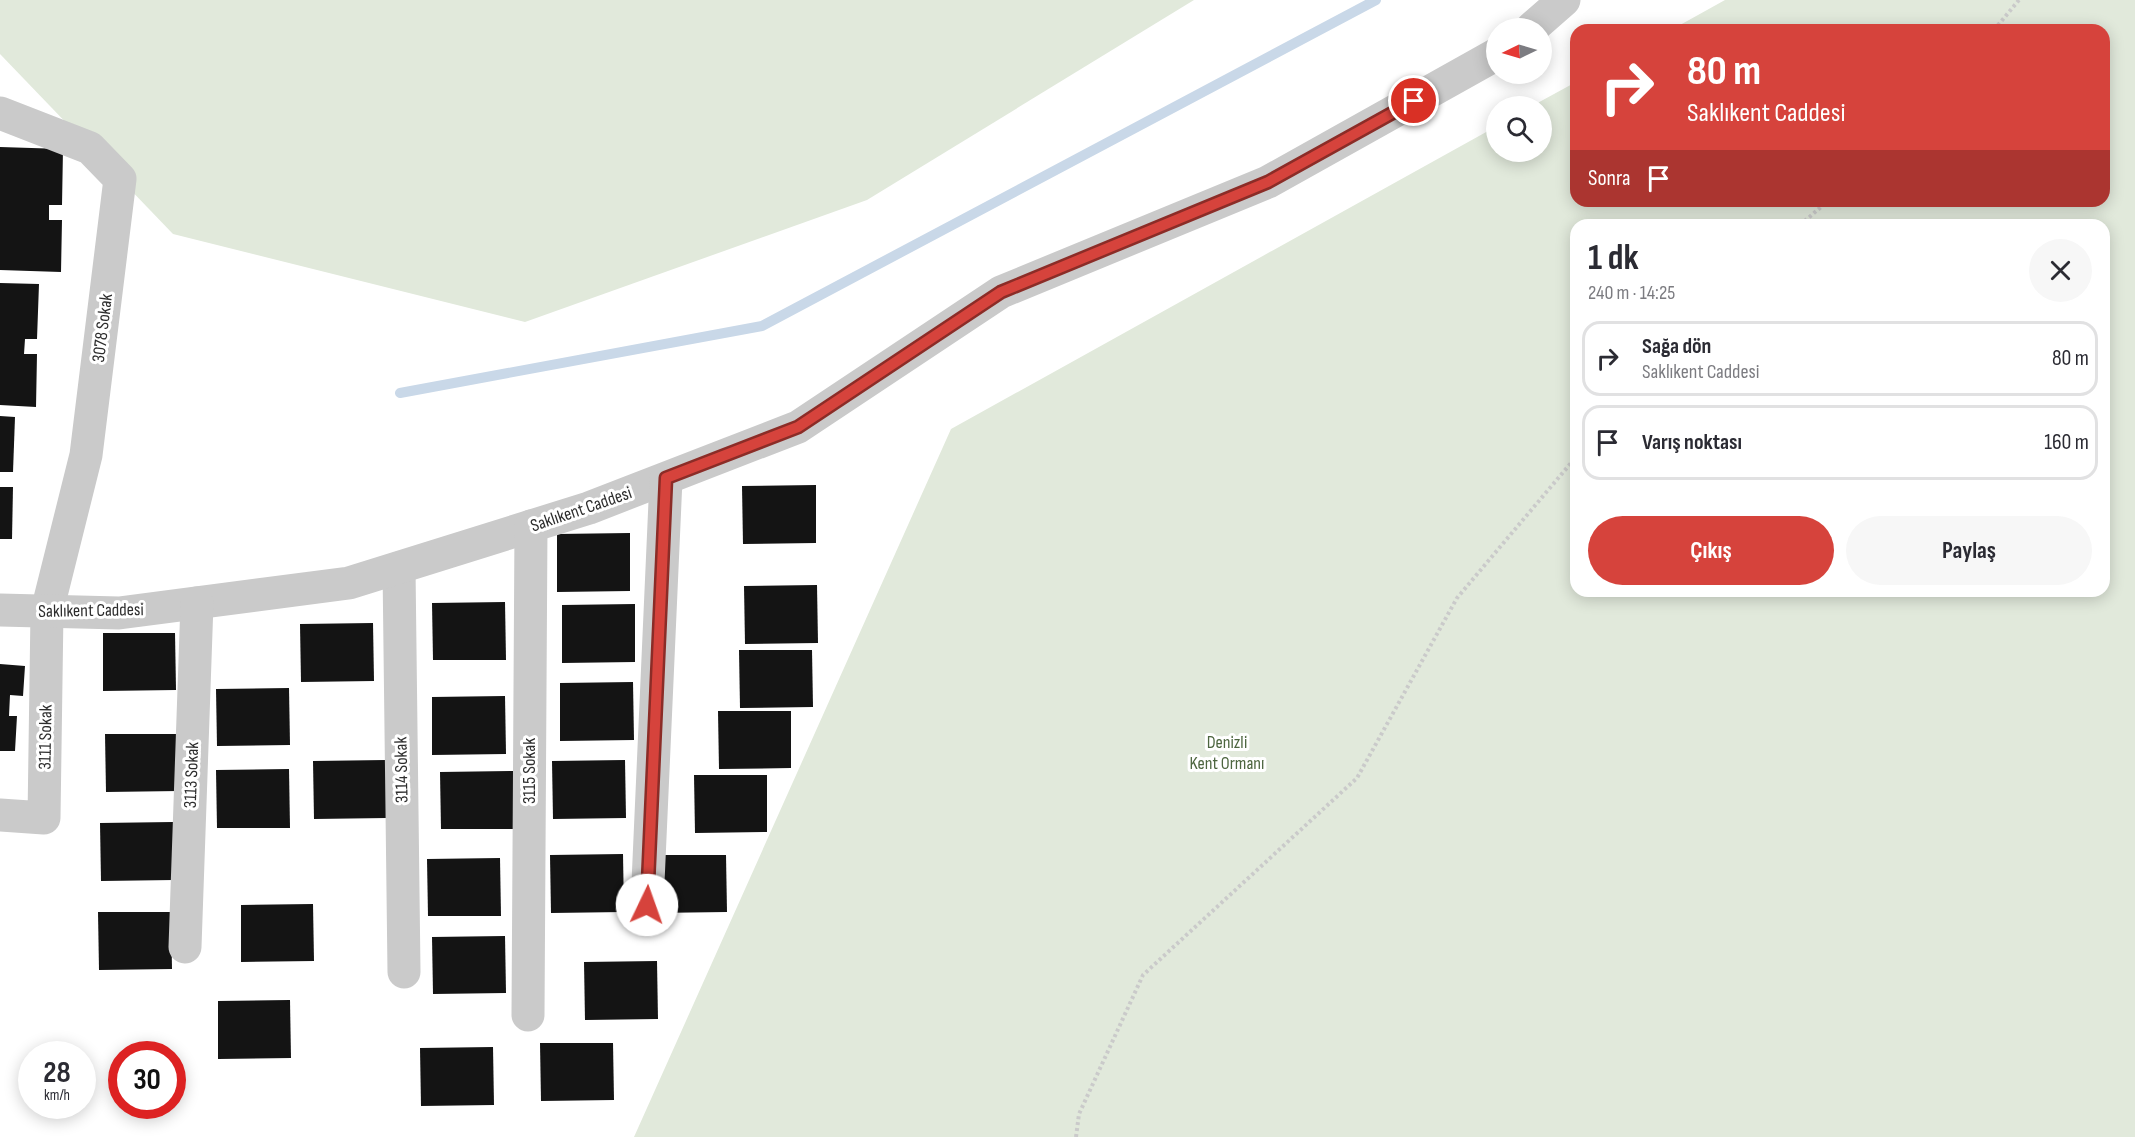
<!DOCTYPE html>
<html lang="tr">
<head>
<meta charset="utf-8">
<style>
  body { margin:0; font-family:"Sofia Sans Condensed",sans-serif; background:#f7f7f7; color:#2b2b33; height:100vh; display:flex; flex-direction:column; font-size:22px; white-space:nowrap }
  * { box-sizing:border-box; margin:0 }
  p { font-size:20px; color:#7c7c81 }
  .icon { flex:none; width:33px; height:33px; fill:none; stroke:currentColor; stroke-width:2; stroke-linecap:round; stroke-linejoin:round }
  .map { position:relative; flex:1; overflow:hidden }
  .side { position:absolute; left:1570px; top:219px; width:540px; height:378px; display:flex; flex-direction:column; background:#fff; border-radius:18px; box-shadow:0 3px 15px #0003 }
  .side>* { flex:none }
  .banner { position:absolute; left:1570px; top:24px; width:540px; height:183px; border-radius:18px; box-shadow:0 3px 15px #0003; background:#d6433c; color:#fff; overflow:hidden }
  .needle { width:39px; rotate:265deg }
  .buttons { position:absolute; left:1486px; top:18px; display:grid; gap:12px }
  .buttons a { display:grid; place-items:center; width:66px; height:66px; border-radius:50%; background:#fff; box-shadow:0 3px 15px #0003; font-size:30px }
  .speed { position:absolute; left:18px; top:1041px; display:flex; gap:12px; font-size:30px; font-weight:700; text-align:center }
  .speed>* { display:grid; place-content:center; width:78px; height:78px; border-radius:50%; background:#fff; box-shadow:0 3px 15px #0003; line-height:1 }
  .speed small { font-size:15px; font-weight:400 }
  .speed .limit { border:9px solid #d22; background:#fff; color:#111 }
  .pin { position:absolute; display:grid; place-items:center; width:51px; height:51px; color:#fff; margin:-26px; border:3px solid #fff; border-radius:50%; box-shadow:0 2px 6px #0007 }
  .me { position:absolute; width:66px; margin:-33px; rotate:3deg; stroke-linejoin:round; filter:drop-shadow(0 0 4px #0008) }
  .turn { display:flex; align-items:center; gap:21px; height:126px; padding:0 18px; font-size:27px }
  .turn .icon { width:78px; height:78px; stroke-width:2.5 }
  .turn b { display:block; font-size:42px; line-height:51px }
  .then { display:flex; align-items:center; height:57px; padding:0 18px; background:#0003; gap:12px; font-size:22px }
  .round { display:grid; place-items:center; flex:none; width:63px; height:63px; border-radius:32px; background:#f7f7f7 }
  .headline { display:flex; align-items:center; justify-content:space-between; height:102px; padding:0 18px }
  h1 { font-size:36px; font-weight:700; line-height:45px }
  .action { display:flex; gap:12px; margin-top:auto; padding:12px 18px }
  .action a { flex:1; height:69px; border-radius:36px; background:#d6433c; color:#fff; font-size:24px; font-weight:700; line-height:69px; text-align:center }
  .action a+a { background:#f7f7f7; color:#2b2b33 }
  ul { padding:0; list-style:none }
  li { display:flex; align-items:center; gap:18px; height:75px; margin:0 12px 9px; padding:0 6px; border:3px solid #e1e1e2; border-radius:18px }
  li div { flex:1 }
  li b { display:block; font-size:22px }
  li em { font-style:normal }
  .map>svg:first-child { display:block }
</style>
</head>
<body>
<div class="map">
<svg width="2135" height="1137" viewBox="0 0 2135 1137">
  <rect width="100%" height="100%" fill="#fff"/>
  <g fill="#e1e9db" fill-rule="evenodd">
    <polygon points="0,0 1194,0 867,200 525,322 173,234 0,54"/>
    <path d="M1725,0H2135V1137H634L951,429L1497,126V152H1542V106H1532L1576,82V201H2104V30H1671ZM1576,225H2104V591H1576Z"/>
  </g>
  <g fill="none" stroke-linecap="round" stroke-linejoin="round">
    <polyline stroke="#c9d8e8" stroke-width="10" points="400,393 762,326 1376,0"/>
  </g>
  <g fill="#141414">
    <polygon points="0,147 63,149 62,205 49,205 49,220 62,220 61,272 0,270"/>
    <polygon points="0,283 39,284 37,339 25,339 24,354 37,354 36,407 0,405"/>
    <polygon points="0,416 15,417 13,472 0,472"/>
    <polygon points="816,485 816,543 743,544 742,486"/>
    <polygon points="0,487 13,487 12,539 0,539"/>
    <polygon points="630,533 630,591 557,592 557,534"/>
    <polygon points="817,585 818,643 745,644 744,586"/>
    <polygon points="505,602 506,660 433,660 432,603"/>
    <polygon points="635,604 635,662 562,663 562,605"/>
    <polygon points="373,623 374,681 301,682 300,624"/>
    <polygon points="103,633 175,633 176,690 103,691"/>
    <polygon points="739,650 812,650 813,707 740,708"/>
    <polygon points="0,664 25,666 23,696 10,695 9,716 17,716 15,751 0,751"/>
    <polygon points="633,682 634,740 560,741 560,683"/>
    <polygon points="289,688 290,745 217,746 216,689"/>
    <polygon points="505,696 506,754 432,755 432,697"/>
    <polygon points="718,711 791,711 791,768 719,769"/>
    <polygon points="105,734 178,734 179,791 106,792"/>
    <polygon points="386,760 387,818 314,819 313,761"/>
    <polygon points="625,760 626,818 553,819 552,761"/>
    <polygon points="289,769 290,828 217,828 216,770"/>
    <polygon points="513,771 514,829 441,829 440,772"/>
    <polygon points="694,775 767,775 767,832 695,833"/>
    <polygon points="173,822 174,880 101,881 100,823"/>
    <polygon points="623,854 624,912 551,913 550,855"/>
    <polygon points="653,855 726,855 727,912 653,913"/>
    <polygon points="500,858 501,916 428,916 427,859"/>
    <polygon points="313,904 314,961 241,962 241,905"/>
    <polygon points="98,912 171,912 172,969 99,970"/>
    <polygon points="505,936 506,993 433,994 432,937"/>
    <polygon points="657,961 658,1019 585,1020 584,962"/>
    <polygon points="290,1000 291,1058 218,1059 218,1001"/>
    <polygon points="540,1043 613,1043 614,1100 541,1101"/>
    <polygon points="493,1047 494,1105 421,1106 420,1048"/>
  </g>
  <g fill="none" stroke-linecap="round" stroke-linejoin="round">
    <g stroke="#cacaca" stroke-width="4" stroke-dasharray="3 3" stroke-linecap="butt">
      <polyline points="1994,30 2019,0"/>
      <polyline points="1800,225 1828,201"/>
      <polyline points="1076,1137 1079,1114 1143,975 1357,778 1457,598 1576,457"/>
    </g>
    <g stroke="#cacaca" stroke-width="33">
      <polyline points="1532,28 1564,0"/>
      <polyline points="0,113 90,148 120,179 86,455 47,611 44,818 0,815"/>
      <polyline points="399,568 404,972"/>
      <polyline points="0,610 119,613 349,583 589,508 798,427 1001,292 1268,182 1497,54"/>
      <polyline points="647,905 666,479"/>
      <polyline points="185,947 197,603"/>
      <polyline points="528,1015 531,526"/>
    </g>
  </g>
  <g fill="none" stroke-linecap="round" stroke-linejoin="round">
    <defs>
      <polyline id="route" points="647,905 666,478 798,427 1001,292 1268,182 1414,101"/>
    </defs>
    <use href="#route" stroke="#8b2c27" stroke-width="15"/>
    <use href="#route" stroke="#d6433c" stroke-width="10"/>
  </g>
  <g text-anchor="middle" stroke-width="6" stroke-linejoin="round" paint-order="stroke">
    <g font-size="18" fill="#2d2d2d" stroke="#fff">
      <text transform="translate(102 328) rotate(-83)" y="6">3078 Sokak</text>
      <text transform="translate(581 509) rotate(-19)" y="6">Saklıkent Caddesi</text>
      <text transform="translate(91 610) rotate(-1)" y="6">Saklıkent Caddesi</text>
      <text transform="translate(45 737) rotate(-89)" y="6">3111 Sokak</text>
      <text transform="translate(401 770) rotate(-91)" y="6">3114 Sokak</text>
      <text transform="translate(529 771) rotate(-90)" y="6">3115 Sokak</text>
      <text transform="translate(191 775) rotate(-88)" y="6">3113 Sokak</text>
    </g>
    <g font-size="18" fill="#4c653e" stroke="#fff">
      <text x="1227" y="748">Denizli<tspan x="1227" dy="21">Kent Ormanı</tspan></text>
    </g>
  </g>
</svg>
<div class="buttons">
<a><svg class="needle" viewBox="-14 -14 28 28"><path d="M0-13l5 13h-10z" fill="#e53935"/><path d="M0 13l5-13h-10z" fill="#7c7c81"/></svg></a>
<a><svg class="icon" aria-label="search" viewBox="0 0 24 24"><circle cx="10" cy="10" r="6"/><path d="M15 15l6 6"/></svg></a>
</div>
<div class="speed"><div>28<small>km/h</small></div><div class="limit">30</div></div>
<div class="pin" style="left:1414px;top:101px;background:#d93025"><svg class="icon" aria-label="arrive" viewBox="0 0 24 24"><path d="M6 21V4h12l-3 4 3 4H6"/></svg></div>
<svg class="me" style="left:647px;top:905px" viewBox="-20 -20 40 40"><circle r="19" fill="#fff"/><path d="M0-13L10 11 0 6-10 11z" fill="#d6433c"/></svg>
<div class="banner">
<div class="turn"><svg class="icon" aria-label="right" viewBox="0 0 24 24"><path d="M7 20v-9h11M14 6l5 5-5 5"/></svg><div><b>80 m</b>Saklıkent Caddesi</div></div>
<div class="then">Sonra<svg class="icon" aria-label="arrive" viewBox="0 0 24 24"><path d="M6 21V4h12l-3 4 3 4H6"/></svg></div>
</div>
<section class="side">
<div class="headline"><div><h1>1 dk</h1><p>240 m · 14:25</p></div><a class="round"><svg class="icon" aria-label="close" viewBox="0 0 24 24"><path d="M6 6l12 12M18 6L6 18"/></svg></a></div>
<ul>
<li><svg class="icon" aria-label="right" viewBox="0 0 24 24"><path d="M7 20v-9h11M14 6l5 5-5 5"/></svg><div><b>Sağa dön</b><p>Saklıkent Caddesi</p></div><em>80 m</em></li>
<li><svg class="icon" aria-label="arrive" viewBox="0 0 24 24"><path d="M6 21V4h12l-3 4 3 4H6"/></svg><div><b>Varış noktası</b></div><em>160 m</em></li>
</ul>
<div class="action"><a>Çıkış</a><a>Paylaş</a></div>
</section>
</div>
</body>
</html>
